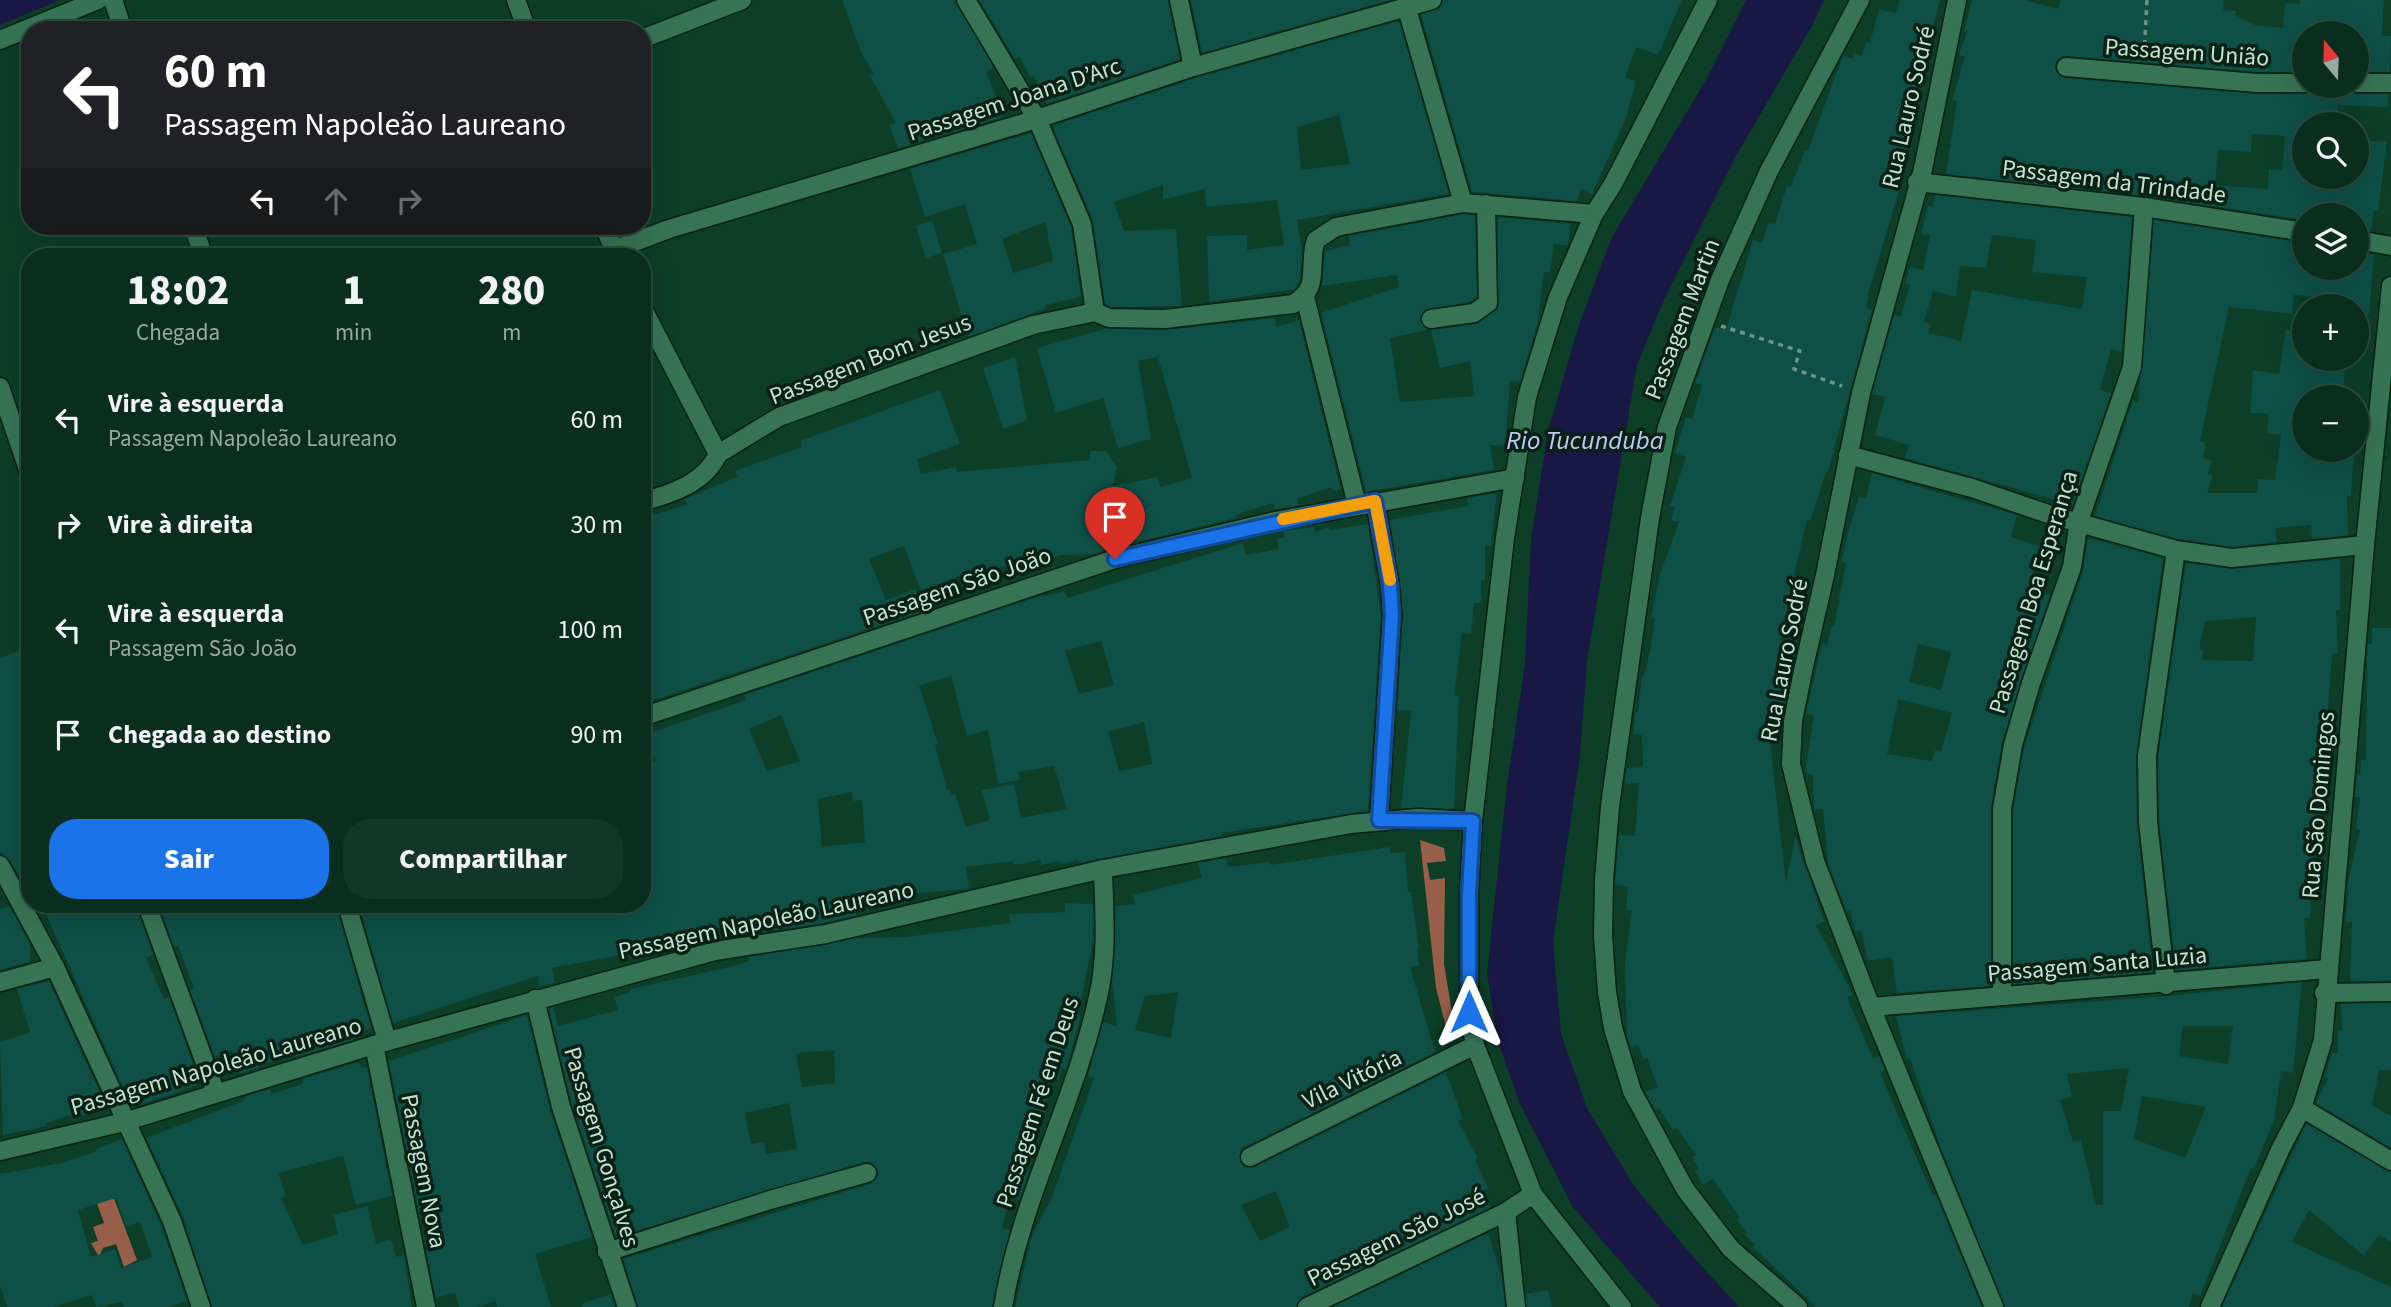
<!DOCTYPE html>
<html lang="pt">
<head>
<meta charset="utf-8">
<style>
  body { margin:0; font-family:"Source Sans 3",sans-serif; background:#123627; color:#f1f3f6; height:100vh; display:flex; flex-direction:column; font-size:26px; white-space:nowrap }
  * { box-sizing:border-box; margin:0 }
  p { font-size:23px; color:#99a8a4 }
  .icon { flex:none; width:38px; height:38px; fill:none; stroke:currentColor; stroke-width:2; stroke-linecap:round; stroke-linejoin:round }
  .map { position:relative; flex:1; overflow:hidden }
  .drawer { position:absolute; left:21px; top:248px; width:630px; height:665px; display:flex; flex-direction:column; background:#092e1e; border-radius:28px; box-shadow:0 7px 28px #0002,0 0 0 2px #294a3c }
  .drawer>* { flex:none }
  .top-card { position:absolute; left:21px; top:21px; width:630px; height:214px; border-radius:28px; box-shadow:0 7px 28px #0002,0 0 0 2px #294a3c; background:#202124; color:#fff; overflow:hidden }
  .needle { width:46px; rotate:341deg }
  .controls { position:absolute; left:2292px; top:21px; display:grid; gap:14px }
  .controls a { display:grid; place-items:center; width:77px; height:77px; border-radius:50%; background:#092e1e; box-shadow:0 7px 28px #0002,0 0 0 2px #294a3c; font-size:35px }
  .pin { position:absolute; display:grid; place-items:center; width:60px; height:60px; color:#fff; margin:-72px -30px; border-radius:50% 50% 50% 0; rotate:-45deg; box-shadow:0 0 7px #0007 }
  .pin .icon { rotate:45deg }
  .me { position:absolute; width:77px; margin:-38px; rotate:0deg; stroke-linejoin:round; filter:drop-shadow(0 0 5px #0008) }
  .turn { display:flex; align-items:center; gap:24px; height:147px; padding:0 28px; font-size:32px }
  .turn .icon { width:91px; height:91px; stroke-width:2.5 }
  .turn b { display:block; font-size:49px; line-height:60px }
  .lanes { display:flex; align-items:center; height:66px; padding:0 28px; background:#0003; justify-content:center; gap:35px; direction:ltr }
  .lanes .off { opacity:.35 }
  .eta { display:flex; justify-content:space-evenly; align-items:center; height:119px; text-align:center }
  .eta b { font-size:42px; font-weight:800; line-height:49px }
  .button { display:flex; gap:14px; margin-top:auto; padding:14px 28px }
  .button a { flex:1; height:80px; border-radius:28px; background:#1a73e8; color:#fff; font-size:28px; font-weight:800; line-height:80px; text-align:center }
  .button a+a { background:#123627; color:#f1f3f6 }
  ul { padding:0; list-style:none }
  li { display:flex; align-items:center; gap:21px; height:105px; padding:0 28px }
  li div { flex:1 }
  li b { display:block; font-size:26px }
  li em { font-style:normal }
  .map>svg:first-child { display:block }
</style>
</head>
<body>
<div class="map">
<svg width="2391" height="1307" viewBox="0 0 2391 1307">
  <rect width="100%" height="100%" fill="#0c3e28"/>
  <g fill="#975e4a">
    <polygon points="1420,840 1444,848 1446,861 1427,863 1430,880 1445,878 1444,964 1456,1036 1449,1039 1436,988"/>
    <polygon points="109,1185 137,1260 124,1267 116,1244 103,1248 99,1257 91,1243 98,1241 93,1227 104,1223 93,1192"/>
  </g>
  <g fill="#191743">
    <polygon points="0,0 60,0 0,25"/>
    <polygon points="1746,0 1824,0 1813,24 1737,154 1663,302 1637,365 1587,661 1580,755 1553,942 1561,1034 1587,1108 1634,1186 1687,1250 1739,1307 1660,1307 1573,1207 1519,1102 1497,1038 1487,973 1507,785 1525,664 1531,540 1548,431 1578,328 1612,237 1706,80"/>
  </g>
  <g fill="#0e4f46" fill-rule="evenodd">
    <polygon points="842,0 955,0 994,68 986,72 1004,117 898,148 889,125 896,123 870,76 874,74 861,52"/>
    <polygon points="979,0 1168,0 1180,59 1046,104 1034,76 1030,77 1020,57 1015,59"/>
    <polygon points="1191,0 1390,0 1202,53"/>
    <polygon points="1443,0 1682,0 1658,55 1636,47 1625,78 1636,81 1626,118 1592,194 1581,189 1577,201 1472,192 1421,15 1440,8"/>
    <polygon points="1899,0 1940,0 1913,106 1911,139 1901,167 1906,168 1869,291 1866,308 1872,310 1828,472 1826,472 1810,521 1807,520 1798,557 1781,640 1785,641 1781,690 1787,692 1784,709 1777,708 1775,743 1770,743 1786,882 1795,836 1824,921 1816,925 1853,995 1847,997 1867,1045 1873,1058 1879,1056 1885,1070 1880,1073 1933,1196 1936,1195 1982,1307 1816,1307 1753,1247 1755,1245 1744,1234 1747,1233 1737,1220 1740,1218 1713,1179 1703,1185 1695,1171 1699,1169 1692,1157 1696,1155 1677,1128 1673,1130 1659,1108 1655,1110 1645,1092 1658,1087 1647,1058 1643,1059 1638,1045 1631,1047 1627,1036 1625,963 1632,910 1626,910 1628,887 1615,885 1615,883 1619,835 1635,836 1639,783 1626,784 1625,778 1627,768 1643,767 1642,735 1633,734 1635,712 1638,712 1642,676 1644,676 1650,651 1655,618 1651,618 1660,574 1679,522 1671,520 1675,507 1670,506 1686,457 1675,453 1686,417 1692,419 1702,385 1695,383 1697,378 1715,327 1726,330 1753,240 1762,243 1769,222 1775,224 1787,186 1791,187 1805,150 1808,151 1843,55 1853,59 1855,54 1862,56 1866,42 1870,43 1879,9 1896,13"/>
    <path d="M1972,0H2025L2058,9L2060,0H2224L2223,10L2236,11L2235,15L2255,25L2283,28L2285,3L2299,4L2300,0H2384L2382,36H2391L2390,72H2357V33H2305V72H2257L2067,56L2057,60L2055,67L2059,76L2065,78L2256,94H2305L2316,86H2346L2356,94H2388V107L2337,105L2336,124H2305V177H2357V140L2387,142L2378,211H2374L2371,231L2357,229V215H2305V220L2145,196L1946,174L1957,101L1952,100L1965,57L1959,55L1967,32L1964,31ZM2252,134L2285,136L2282,170L2269,169L2268,189L2215,185L2218,150L2251,152Z"/>
    <path d="M1399,21L1449,194L1297,220L1302,252L1300,280L1294,289L1209,302L1207,236L1247,235V250L1284,245L1277,200L1206,207L1205,189L1163,200V185L1114,202L1124,231L1176,229L1182,306L1111,307L1105,304L1093,220L1052,126L1196,78ZM1339,115L1350,164L1301,170L1297,127Z"/>
    <path d="M1031,133L1071,227L1081,297L1045,305L1047,308L968,337L943,254L977,244L965,204L925,217L910,169ZM1045,222L1053,261L1013,273L1002,239Z"/>
    <path d="M1935,195L2132,217L2122,352L2111,349L2100,390L2111,393L2073,505L1905,458L1909,445L1875,435L1885,397L1872,394L1894,315L1901,317L1910,285L1905,284L1910,267L1923,270L1930,235L1921,234L1928,206L1933,207ZM1992,235L2036,240L2032,272L2087,277L2082,309L1972,290L1961,341L1928,333L1931,324L1924,322L1933,291L1956,297L1960,266L1986,268Z"/>
    <polygon points="1464,214 1475,215 1477,297 1470,302 1425,310 1420,320 1427,330 1390,338 1400,402 1474,396 1470,361 1440,368 1431,330 1476,324 1498,309 1498,217 1571,224 1568,246 1554,244 1550,272 1544,272 1538,322 1520,382 1510,381 1505,446 1490,445 1494,470 1366,492 1321,313 1399,287 1397,275 1322,286 1325,251 1350,245 1348,236"/>
    <polygon points="2154,220 2305,243 2305,268 2357,268 2357,252 2374,255 2369,314 2357,314 2357,301 2294,295 2292,314 2229,307 2200,441 2206,443 2203,458 2212,461 2208,474 2213,475 2207,493 2257,493 2258,479 2275,480 2281,435 2267,433 2269,414 2250,413 2253,370 2279,374 2286,329 2305,331 2305,359 2346,362 2342,397 2305,397 2305,450 2354,450 2351,496 2347,496 2348,535 2312,539 2311,525 2275,528 2277,542 2232,547 2178,539 2095,516 2133,400 2138,402"/>
    <polygon points="932,221 942,253 926,258 916,226"/>
    <polygon points="1275,318 1276,327 1299,320 1341,490 1333,491 1332,487 1297,499 1299,505 1276,509 1273,503 1235,515 1236,518 1154,538 1136,541 1133,529 1104,532 1105,550 1095,554 1061,555 1022,567 1019,560 969,580 967,573 921,591 904,546 869,559 886,600 916,589 924,611 642,704 642,518 687,505 685,499 737,477 735,471 802,447 800,441 940,390 960,444 917,459 921,474 956,467 957,472 1090,460 1090,451 1106,451 1117,467 1113,486 1158,477 1160,487 1192,478 1158,357 1138,361 1151,439 1118,448 1103,398 1056,413 1037,348 1105,329 1166,330"/>
    <polygon points="1015,357 1027,420 1003,429 983,368"/>
    <path d="M1872,473L2017,515L2011,537L2041,547L2028,588L2050,595L2002,742L1991,807V986L1897,993L1892,957L1868,961L1861,930L1855,932L1850,910L1847,912L1828,863L1823,809L1814,810L1813,776L1805,772L1814,715L1806,714L1810,696L1822,643L1827,645L1832,626H1834L1846,564L1841,562L1847,537L1859,496L1866,498ZM1918,644L1951,652L1941,690L1909,682ZM1898,699L1952,713L1941,752L1935,750L1932,761L1887,754Z"/>
    <polygon points="1497,493 1491,545 1485,546 1485,580 1481,580 1481,603 1474,603 1471,634 1462,633 1454,695 1459,696 1454,809 1401,808 1411,711 1397,710 1403,614 1390,520 1468,506 1467,498"/>
    <path d="M1368,524L1381,615L1368,811L1222,833V836L1079,863L1078,860L1060,864L1059,861L1041,865V860L1014,865L1013,861L966,867L969,889L907,894V903L856,910V915L824,923L748,934L747,930L742,931L740,923L708,930L710,938L701,940L552,968L555,983L539,986L538,976L393,1023L359,905H642V761L656,762L647,734L746,700L744,695L1030,599L1065,591L1067,598L1243,543L1246,555L1279,549L1277,539L1285,537L1283,531L1314,527L1315,532L1329,527L1330,530ZM1101,641L1114,685L1079,694L1065,651ZM951,676L967,736L988,730L998,784L1020,780L1018,772L1054,766L1067,809L1021,818L1014,784L982,790L990,820L966,827L955,794L951,795L950,789L947,790L935,745L938,744L919,686ZM781,715L800,761L767,771L749,729ZM1144,722L1152,764L1119,771L1108,732ZM852,792L853,801L862,800L865,842L822,847L818,799Z"/>
    <polygon points="2088,538 2163,558 2136,756 2137,823 2153,972 2013,984 2013,810 2024,748 2083,571"/>
    <path d="M2340,559V610H2336L2338,653H2332L2325,753H2323L2321,768L2312,861H2318L2316,879H2313L2310,918H2304L2307,959L2176,970L2159,821L2158,757L2186,563L2233,569ZM2256,617L2253,661L2202,660L2203,650L2199,649L2205,621Z"/>
    <polygon points="2372,628 2391,628 2391,981 2350,981 2352,922 2346,922 2348,882 2360,829 2356,829 2360,797 2355,797 2357,774 2360,775 2361,760 2366,760 2367,658 2368,644 2372,644"/>
    <polygon points="30,647 30,896 10,860 0,852 0,658"/>
    <path d="M1390,847V853L1405,852L1408,892H1411L1419,949H1417L1419,966L1410,967L1435,1052L1245,1147L1240,1151V1161L1244,1167H1255L1446,1072L1463,1119L1458,1121L1478,1158L1475,1160L1488,1188L1483,1191L1491,1207L1302,1297L1296,1307H1015L1032,1235L1052,1197L1094,1078L1088,1076L1103,1022L1117,1026L1112,982L1116,906L1135,904L1133,895L1202,878L1198,863L1226,858L1228,867L1270,862V865ZM1178,992L1171,1038L1135,1030L1145,996ZM1276,1191L1290,1227L1260,1241L1241,1205Z"/>
    <path d="M1065,903L1093,904V941L1078,1015L1081,1016L1066,1069L1062,1068L1059,1080L1052,1078L1041,1126L1036,1125L1024,1171L1029,1172L1019,1200L1009,1198L1002,1229L1010,1230L992,1307H638L623,1259L870,1184L878,1176V1169L870,1162H864L616,1237L572,1104L549,1009L553,1007L558,1026L618,1010L614,997L631,992V989L734,966L749,961L748,957L857,938L906,937L1010,923L1009,914L1065,912ZM834,1050L835,1083L802,1087L796,1053ZM789,1103L797,1149L766,1154L764,1142L751,1144L745,1113Z"/>
    <polygon points="42,905 136,905 153,955 146,958 164,999 169,997 193,1064 190,1065 197,1085 132,1108"/>
    <polygon points="159,905 336,905 371,1028 352,1034 353,1040 295,1057 294,1053 240,1074 232,1050 215,1057 190,990 194,988 181,954 178,945 174,947"/>
    <polygon points="9,906 30,944 30,962 0,970 0,910"/>
    <polygon points="49,981 107,1108 78,1117 77,1113 46,1123 47,1126 3,1135 0,1042 30,1032 17,989"/>
    <path d="M2302,982L2293,1073L2281,1071L2274,1120L2254,1169L2251,1168L2200,1296L2193,1293L2189,1307H2005L1939,1143L1910,1058L1907,1059L1896,1016L2167,996ZM2183,1026H2233L2228,1064L2179,1056ZM2129,1068L2121,1111H2103V1205H2096L2081,1140L2073,1142L2060,1100L2072,1097L2067,1074ZM2142,1096L2206,1107L2185,1158L2134,1139Z"/>
    <polygon points="2391,1003 2391,1070 2379,1070 2372,1105 2391,1116 2391,1148 2316,1103 2328,1078 2325,1077 2332,1053 2338,1053 2338,1031 2342,1031 2341,1004"/>
    <polygon points="527,1015 550,1110 592,1237 535,1254 551,1307 497,1307 495,1301 475,1307 459,1307 455,1293 436,1298 426,1250 439,1247 430,1209 419,1212 389,1061"/>
    <polygon points="359,1062 361,1068 367,1067 392,1196 356,1205 343,1156 278,1173 286,1196 281,1198 303,1245 338,1234 333,1215 367,1206 376,1244 391,1239 396,1257 404,1255 412,1307 212,1307 183,1217 146,1138 241,1102 247,1096 270,1089 271,1094 303,1084 302,1079"/>
    <polygon points="2306,1124 2391,1172 2391,1242 2379,1235 2364,1256 2309,1210 2292,1242 2391,1287 2391,1307 2222,1307"/>
    <path d="M122,1139L161,1225L187,1301L168,1307H124L122,1302L96,1307L92,1295L52,1307H7L0,1285V1174L61,1163L97,1151L96,1149ZM116,1198L126,1226L140,1222L152,1257L121,1268L115,1249L91,1257L78,1210Z"/>
    <polygon points="1488,1233 1502,1278 1505,1307 1333,1307"/>
    <polygon points="1548,1290 1552,1307 1527,1307 1526,1294"/>
    <polygon points="611,1294 615,1307 582,1307 581,1304"/>
  </g>
  <g fill="none" stroke-linecap="round" stroke-linejoin="round">
    <defs>
      <g id="minor">
        <polyline points="113,0 123,30"/>
        <polyline points="516,0 527,30"/>
        <polyline points="966,0 1037,119 1082,224 1095,312"/>
        <polyline points="1179,0 1193,67"/>
        <polyline points="1957,0 1923,169 1861,393 1825,575 1803,671 1793,721 1791,764 1815,861 1871,1007 1994,1307"/>
        <polyline points="1407,9 1463,203"/>
        <polyline points="642,39 742,0"/>
        <polyline points="0,40 98,0"/>
        <polyline points="2066,67 2257,83 2305,83"/>
        <polyline points="2357,83 2391,83"/>
        <polyline points="1917,182 2144,207 2305,232"/>
        <polyline points="193,226 204,257"/>
        <polyline points="604,226 617,257"/>
        <polyline points="2357,240 2391,246"/>
        <polyline points="613,250 669,229 1037,119 1193,67 1432,0"/>
        <polyline points="1305,297 1357,505"/>
        <polyline points="642,307 718,454"/>
        <polyline points="1431,319 1474,313 1488,303 1486,204"/>
        <polyline points="0,387 30,475"/>
        <polyline points="1848,455 1972,488 2051,515 2176,550 2232,558 2365,545"/>
        <polyline points="1375,501 1390,585 1392,615 1379,820"/>
        <path d="M642,502C671,494 705,483 718,454L779,417L1033,325L1095,312L1109,318L1165,319L1293,304C1322,288 1307,266 1316,240L1336,227L1463,203L1594,214"/>
        <polyline points="642,717 1115,559 1275,521 1515,478"/>
        <polyline points="0,865 55,967 172,1221 201,1307"/>
        <polyline points="147,905 216,1093"/>
        <polyline points="347,905 387,1041"/>
        <polyline points="0,982 55,967"/>
        <polyline points="2166,985 2148,822 2147,756 2176,550"/>
        <polyline points="2324,993 2391,992"/>
        <polyline points="2002,996 2002,809 2013,745 2031,683 2072,567 2079,521 2132,367 2144,207"/>
        <polyline points="535,999 561,1107 627,1307"/>
        <polyline points="1871,1007 2327,969"/>
        <polyline points="374,1045 426,1307"/>
        <polyline points="2302,1108 2391,1161"/>
        <polyline points="0,1151 124,1122 374,1045 715,951 826,934 1103,869 1351,824 1418,818 1473,821"/>
        <polyline points="1250,1157 1475,1045"/>
        <polyline points="1533,1194 1622,1307"/>
        <polyline points="607,1252 770,1200 867,1173"/>
        <path d="M1003,1307C1021,1198 1075,1103 1098,997C1108,955 1104,911 1103,869"/>
        <polyline points="1307,1307 1506,1212"/>
        <polyline points="1516,1307 1506,1212 1533,1194 1475,1045 1469,1012 1469,893 1473,821 1505,538 1527,397 1558,297 1594,214 1613,184 1708,0"/>
        <polyline points="1798,1307 1731,1249 1685,1189 1632,1091 1613,1028 1607,992 1603,936 1604,880 1610,806 1650,518 1667,427 1720,280 1769,171 1860,0"/>
        <polyline points="2210,1307 2281,1148 2302,1108 2323,1040 2365,545 2391,286"/>
      </g>
    </defs>
    <use href="#minor" stroke="#022214" stroke-width="21"/>
    <g stroke="#6c9480" stroke-width="3.5" stroke-dasharray="5 5" stroke-linecap="butt">
      <polyline points="2144,55 2147,0"/>
      <polyline points="1721,326 1800,351 1794,369 1842,386"/>
    </g>
    <use href="#minor" stroke="#377456" stroke-width="18"/>
  </g>
  <g fill="none" stroke-linecap="round" stroke-linejoin="round">
    <defs>
      <polyline id="route" points="1115,559 1375,501 1390,585 1392,615 1379,820 1473,821 1469,894 1469,1012"/>
    </defs>
    <use href="#route" stroke="#114b97" stroke-width="18"/>
    <use href="#route" stroke="#1a73e8" stroke-width="12"/>
    <polyline stroke="#f59e0b" stroke-width="12" points="1283,519 1375,501 1390,580"/>
  </g>
  <g text-anchor="middle" stroke-width="7" stroke-linejoin="round" paint-order="stroke">
    <g font-size="24" fill="#c5e3d2" stroke="#072115">
      <text transform="translate(2187 52) rotate(4)" y="8">Passagem União</text>
      <text transform="translate(1014 99) rotate(-18)" y="8">Passagem Joana D’Arc</text>
      <text transform="translate(1908 107) rotate(-77)" y="8">Rua Lauro Sodré</text>
      <text transform="translate(2114 181) rotate(7)" y="8">Passagem da Trindade</text>
      <text transform="translate(1682 319) rotate(-69)" y="8">Passagem Martin</text>
      <text transform="translate(870 359) rotate(-21)" y="8">Passagem Bom Jesus</text>
      <text transform="translate(957 586) rotate(-19)" y="8">Passagem São João</text>
      <text transform="translate(2033 592) rotate(-73)" y="8">Passagem Boa Esperança</text>
      <text transform="translate(1784 660) rotate(-79)" y="8">Rua Lauro Sodré</text>
      <text transform="translate(2318 805) rotate(-85)" y="8">Rua São Domingos</text>
      <text transform="translate(766 920) rotate(-12)" y="8">Passagem Napoleão Laureano</text>
      <text transform="translate(2097 964) rotate(-5)" y="8">Passagem Santa Luzia</text>
      <text transform="translate(216 1066) rotate(-16)" y="8">Passagem Napoleão Laureano</text>
      <text transform="translate(1352 1079) rotate(-26)" y="8">Vila Vitória</text>
      <text transform="translate(1037 1102) rotate(-72)" y="8">Passagem Fé em Deus</text>
      <text transform="translate(602 1147) rotate(73)" y="8">Passagem Gonçalves</text>
      <text transform="translate(424 1171) rotate(79)" y="8">Passagem Nova</text>
      <text transform="translate(1396 1237) rotate(-26)" y="8">Passagem São José</text>
    </g>
    <g font-size="26" font-style="italic" fill="#c2c7f6" stroke="#072115">
      <text x="1585" y="449">Rio Tucunduba</text>
    </g>
  </g>
</svg>
<div class="controls">
<a><svg class="needle" viewBox="-14 -14 28 28"><path d="M0-13l5 13h-10z" fill="#e53935"/><path d="M0 13l5-13h-10z" fill="#99a8a4"/></svg></a>
<a><svg class="icon" aria-label="search" viewBox="0 0 24 24"><circle cx="10" cy="10" r="6"/><path d="M15 15l6 6"/></svg></a>
<a><svg class="icon" aria-label="layers" viewBox="0 0 24 24"><path d="M12 4l9 5-9 5-9-5zM3 14l9 5 9-5"/></svg></a>
<a>+</a>
<a>−</a>
</div>
<div class="pin" style="left:1115px;top:559px;background:#d93025"><svg class="icon" aria-label="arrive" viewBox="0 0 24 24"><path d="M6 21V4h12l-3 4 3 4H6"/></svg></div>
<svg class="me" style="left:1469px;top:1012px" viewBox="-20 -20 40 40"><path d="M0-17L14 15 0 8-14 15z" fill="#1a73e8" stroke="#fff" stroke-width="4"/></svg>
<div class="top-card">
<div class="turn"><svg class="icon" aria-label="left" viewBox="0 0 24 24"><path d="M17 20v-9H6M10 6l-5 5 5 5"/></svg><div><b>60 m</b>Passagem Napoleão Laureano</div></div>
<div class="lanes"><svg class="icon" aria-label="left" viewBox="0 0 24 24"><path d="M17 20v-9H6M10 6l-5 5 5 5"/></svg><svg class="icon off" aria-label="ahead" viewBox="0 0 24 24"><path d="M12 20V5M6 11l6-6 6 6"/></svg><svg class="icon off" aria-label="right" viewBox="0 0 24 24"><path d="M7 20v-9h11M14 6l5 5-5 5"/></svg></div>
</div>
<section class="drawer">
<div class="eta">
<div><b>18:02</b><p>Chegada</p></div>
<div><b>1</b><p>min</p></div>
<div><b>280</b><p>m</p></div>
</div>
<ul>
<li><svg class="icon" aria-label="left" viewBox="0 0 24 24"><path d="M17 20v-9H6M10 6l-5 5 5 5"/></svg><div><b>Vire à esquerda</b><p>Passagem Napoleão Laureano</p></div><em>60 m</em></li>
<li><svg class="icon" aria-label="right" viewBox="0 0 24 24"><path d="M7 20v-9h11M14 6l5 5-5 5"/></svg><div><b>Vire à direita</b></div><em>30 m</em></li>
<li><svg class="icon" aria-label="left" viewBox="0 0 24 24"><path d="M17 20v-9H6M10 6l-5 5 5 5"/></svg><div><b>Vire à esquerda</b><p>Passagem São João</p></div><em>100 m</em></li>
<li><svg class="icon" aria-label="arrive" viewBox="0 0 24 24"><path d="M6 21V4h12l-3 4 3 4H6"/></svg><div><b>Chegada ao destino</b></div><em>90 m</em></li>
</ul>
<div class="button"><a>Sair</a><a>Compartilhar</a></div>
</section>
</div>
</body>
</html>
